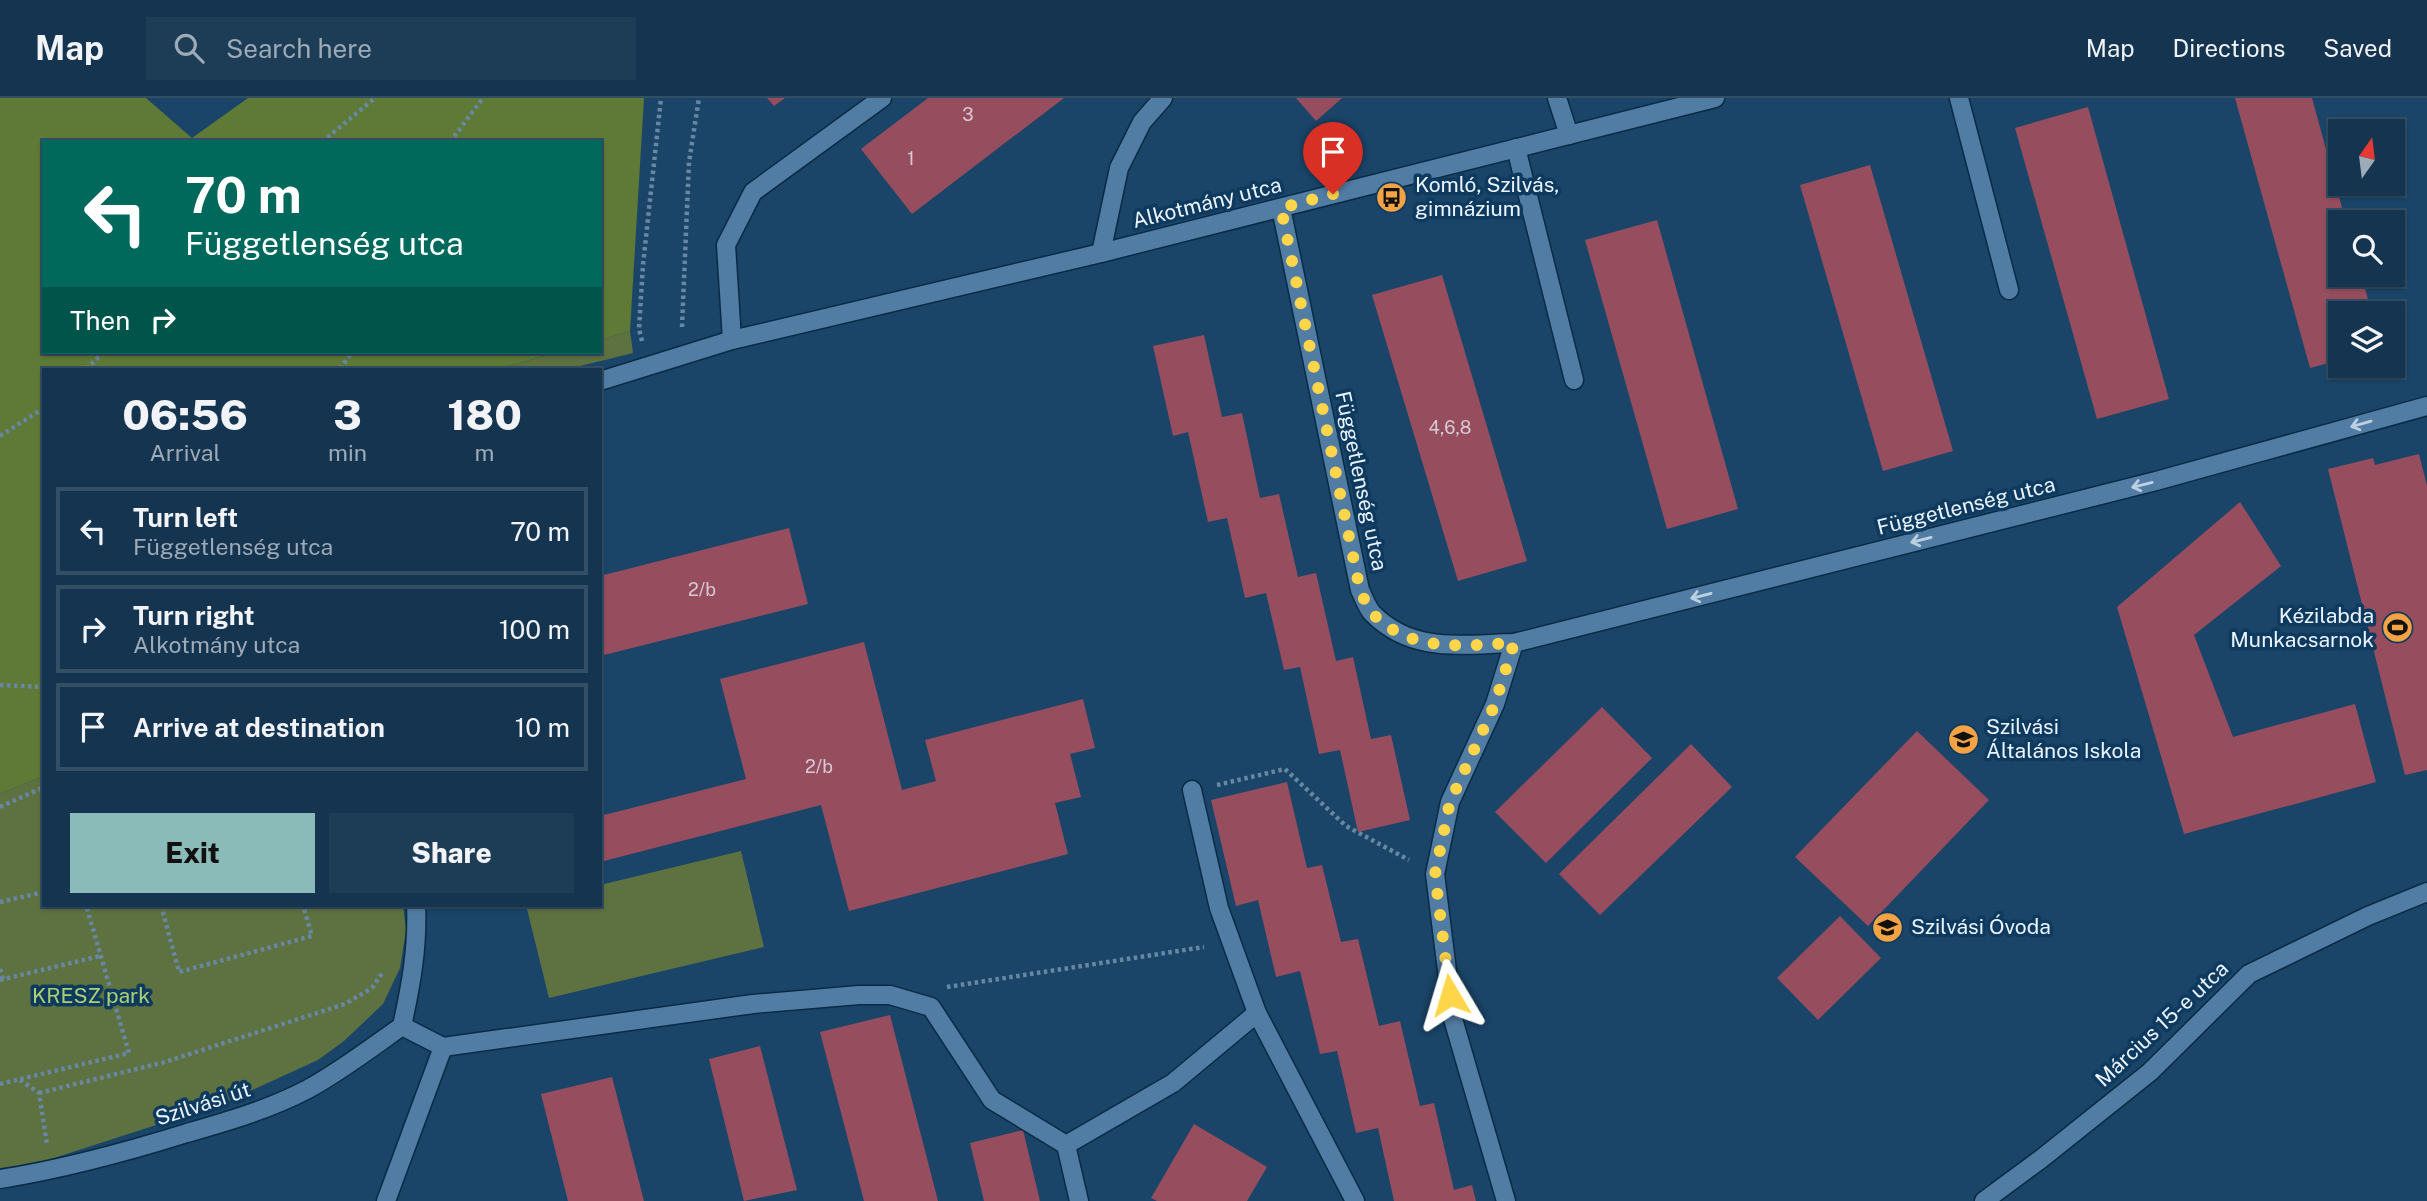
<!DOCTYPE html>
<html lang="en">
<head>
<meta charset="utf-8">
<style>
  body { margin:0; font-family:"Public Sans",sans-serif; background:#1d3c56; color:#f1f3f6; height:100vh; display:flex; flex-direction:column; font-size:26px; white-space:nowrap }
  * { box-sizing:border-box; margin:0 }
  p { font-size:23px; color:#9daab7 }
  .icon { flex:none; width:38px; height:38px; fill:none; stroke:currentColor; stroke-width:2; stroke-linecap:round; stroke-linejoin:round }
  .map { position:relative; flex:1; overflow:hidden }
  .sheet { position:absolute; left:42px; top:270px; width:560px; height:539px; display:flex; flex-direction:column; background:#14344f; border-radius:0px; box-shadow:0 2px 5px #0004,0 0 0 2px #334f66 }
  .sheet>* { flex:none }
  .top-card { position:absolute; left:42px; top:42px; width:560px; height:214px; border-radius:0px; box-shadow:0 2px 5px #0004,0 0 0 2px #334f66; background:#00695c; color:#fff; overflow:hidden }
  .needle { width:46px; rotate:14deg }
  .tools { position:absolute; left:2328px; top:21px; display:grid; gap:14px }
  .tools a { display:grid; place-items:center; width:77px; height:77px; border-radius:0px; background:#14344f; box-shadow:0 2px 5px #0004,0 0 0 2px #334f66; font-size:35px }
  .pin { position:absolute; display:grid; place-items:center; width:60px; height:60px; color:#fff; margin:-72px -30px; border-radius:50% 50% 50% 0; rotate:-45deg; box-shadow:0 0 7px #0007 }
  .pin .icon { rotate:45deg }
  .me { position:absolute; width:77px; margin:-38px; rotate:353deg; stroke-linejoin:round; filter:drop-shadow(0 0 5px #0008) }
  .turn { display:flex; align-items:center; gap:24px; height:147px; padding:0 28px; font-size:32px }
  .turn .icon { width:91px; height:91px; stroke-width:2.5 }
  .turn b { display:block; font-size:49px; line-height:60px }
  .then { display:flex; align-items:center; height:66px; padding:0 28px; background:#0003; gap:14px; font-size:26px }
  .eta { display:flex; justify-content:space-evenly; align-items:center; height:119px; text-align:center }
  .eta b { font-size:42px; font-weight:800; line-height:49px }
  .primary-button { display:flex; gap:14px; margin-top:auto; padding:14px 28px }
  .primary-button a { flex:1; height:80px; border-radius:0px; background:#8bbbb9; color:#111; font-size:28px; font-weight:800; line-height:80px; text-align:center }
  .primary-button a+a { background:#1d3c56; color:#f1f3f6 }
  ul { padding:0; list-style:none }
  li { display:flex; align-items:center; gap:21px; height:88px; margin:0 14px 10px; padding:0 14px; border:4px solid #334f66; border-radius:0px }
  li div { flex:1 }
  li b { display:block; font-size:26px }
  li em { font-style:normal }
  header { display:flex; align-items:center; gap:42px; box-sizing:border-box; height:98px; padding:0 35px; background:#14344f; border-bottom:2px solid #334f66 }
  header strong { font-size:33px }
  nav { display:flex; gap:38px; margin-inline-start:auto; font-size:24px }
  .search { width:490px; height:63px; background:#1d3c56; display:flex; align-items:center; gap:18px; box-sizing:border-box; padding:0 24px; border-radius:0px; color:#9daab7; font-size:26px }
  .map>svg:first-child { display:block }
</style>
</head>
<body>
<header>
<strong>Map</strong>
<div class="search"><svg class="icon" aria-label="search" viewBox="0 0 24 24"><circle cx="10" cy="10" r="6"/><path d="M15 15l6 6"/></svg>Search here</div>
<nav><a>Map</a><a>Directions</a><a>Saved</a></nav>
</header>
<div class="map">
<svg width="2427" height="1103" viewBox="0 0 2427 1103">
  <rect width="100%" height="100%" fill="#1a4569"/>
  <g fill="#5e7140">
    <polygon points="630,233 633,255 568,271 498,271 558,254 600,254 600,242"/>
    <polygon points="44,678 44,807 403,807 406,832 400,870 383,906 344,943 318,962 224,1005 48,1062 0,1071 0,696"/>
    <polygon points="741,753 764,849 549,900 526,807 600,807 600,787"/>
  </g>
  <polygon fill="#5f7936" points="0,0 146,0 192,40 248,0 644,0 630,233 600,242 600,44 44,44 44,254 558,254 498,271 44,271 44,678 0,696"/>
  <g fill="#964d5e">
    <polygon points="767,0 785,0 774,8"/>
    <polygon points="928,0 1064,0 912,116 861,51"/>
    <polygon points="1296,0 1342,0 1316,23"/>
    <polygon points="2235,0 2312,0 2346,124 2340,124 2340,177 2361,177 2372,215 2340,215 2340,262 2310,270"/>
    <polygon points="2088,9 2169,301 2097,321 2015,30"/>
    <polygon points="1870,67 1953,353 1883,373 1800,87"/>
    <polygon points="1657,122 1738,411 1667,431 1585,142"/>
    <polygon points="1442,177 1527,463 1458,483 1372,197"/>
    <polygon points="1204,237 1222,319 1242,315 1260,400 1279,396 1298,479 1316,475 1336,563 1353,559 1371,641 1391,637 1410,722 1358,734 1340,652 1319,656 1300,569 1284,572 1266,495 1245,500 1227,420 1208,424 1188,334 1173,338 1153,248"/>
    <polygon points="2419,356 2427,388 2427,672 2405,677 2328,371 2373,360 2375,367"/>
    <polygon points="2240,404 2281,468 2194,537 2233,639 2355,606 2376,684 2184,736 2117,509"/>
    <polygon points="789,430 808,506 600,558 600,478"/>
    <polygon points="864,544 902,692 936,683 925,642 1083,601 1095,650 1070,656 1081,699 1055,705 1068,756 849,813 821,707 600,764 600,718 746,681 720,581"/>
    <polygon points="1602,609 1652,660 1546,765 1495,714"/>
    <polygon points="1917,633 1989,702 1868,828 1795,759"/>
    <polygon points="1691,646 1732,689 1600,817 1559,776"/>
    <polygon points="1287,684 1307,770 1322,767 1341,844 1358,841 1379,928 1400,923 1420,1008 1434,1005 1454,1092 1472,1087 1476,1103 1394,1103 1378,1030 1356,1035 1337,953 1320,956 1300,873 1276,879 1258,802 1236,808 1211,702"/>
    <polygon points="1840,818 1881,860 1818,922 1777,880"/>
    <polygon points="890,917 938,1103 864,1103 820,934"/>
    <polygon points="760,948 797,1092 744,1103 709,961"/>
    <polygon points="612,979 644,1103 568,1103 541,996"/>
    <polygon points="1194,1026 1267,1069 1247,1103 1157,1103 1151,1100"/>
    <polygon points="1023,1032 1040,1103 984,1103 970,1045"/>
  </g>
  <g fill="none" stroke-linecap="round" stroke-linejoin="round">
    <defs>
      <g id="street">
        <polyline points="1557,0 1569,37"/>
        <polyline points="1959,0 2009,192"/>
        <polyline points="1516,50 1574,282"/>
        <path d="M1281,110L1360,492C1364,500 1367,510 1373,516C1413,556 1463,546 1514,545L2156,383L2427,308"/>
        <polyline points="1101,155 1119,70 1142,24 1163,0"/>
        <polyline points="732,242 726,147 753,94 882,0"/>
        <polyline points="600,283 732,242 1101,155 1715,0"/>
        <polyline points="1192,692 1219,810 1257,915 1355,1103"/>
        <path d="M402,928C411,887 418,849 416,807"/>
        <polyline points="443,949 753,906 859,897 890,897 931,909 992,1002 1066,1047 1079,1103"/>
        <polyline points="1066,1047 1173,985 1257,915"/>
        <path d="M0,1081C64,1071 126,1054 187,1035C229,1023 270,1011 308,991C341,973 371,950 402,928"/>
        <polyline points="386,1103 443,949 402,928"/>
        <polyline points="1506,1103 1453,921 1435,776 1450,704 1495,606 1514,545"/>
        <polyline points="1984,1103 2041,1061 2150,974 2249,876 2368,818 2427,794"/>
      </g>
    </defs>
    <use href="#street" stroke="#092b45" stroke-width="21"/>
    <g stroke="#6887a1" stroke-width="4.5" stroke-dasharray="3.5 3.5" stroke-linecap="butt">
      <polyline points="322,44 375,0"/>
      <polyline points="450,44 483,0"/>
      <polyline points="682,229 689,64 699,0"/>
      <polyline points="642,243 639,231 643,167 661,0"/>
      <polyline points="86,271 104,254"/>
      <polyline points="340,271 352,254"/>
      <polyline points="0,338 44,310"/>
      <polyline points="0,587 44,589"/>
      <polyline points="1217,687 1285,671 1346,728 1409,762"/>
      <polyline points="0,709 44,689"/>
      <polyline points="0,804 44,794"/>
      <polyline points="161,807 179,874 312,838 303,807"/>
      <polyline points="0,871 3,881"/>
      <polyline points="0,882 100,858"/>
      <polyline points="947,889 1204,849"/>
      <polyline points="20,982 39,995 47,1047"/>
      <polyline points="0,986 129,955 86,807"/>
      <polyline points="39,995 165,964 345,906 372,890 383,874"/>
    </g>
    <use href="#street" stroke="#517da4" stroke-width="18"/>
  </g>
  <defs><path id="oneway-shaft" d="M-6 0H5M1.5-3L5.5 0L1.5 3" fill="none" stroke-width="1.6" stroke-linecap="round" stroke-linejoin="round" transform="scale(1.75)"/></defs>
  <g stroke="#bdd0e2">
    <use href="#oneway-shaft" transform="translate(2361 326) rotate(164)"/>
    <use href="#oneway-shaft" transform="translate(2142 387) rotate(166)"/>
    <use href="#oneway-shaft" transform="translate(1921 442) rotate(166)"/>
    <use href="#oneway-shaft" transform="translate(1701 498) rotate(166)"/>
  </g>
  <g fill="none" stroke-linecap="round" stroke-linejoin="round">
    <path stroke="#ffd54a" stroke-width="12" stroke-dasharray="0 21.6" d="M1333,96L1281,110L1360,492C1364,500 1367,510 1373,516C1413,556 1463,547 1514,545L1495,606L1450,704L1435,776L1450,897"/>
  </g>
  <defs>
    <symbol id="bus-disc" viewBox="-11 -11 22 22"><circle r="9.5" fill="#f4a344" stroke="#0d3a5e"/><path d="M-5-6H5V4H4V6H2V4H-2V6H-4V4H-5ZM-3.5-4V0h7V-4ZM-3.5 1.2v1.5H-2V1.2ZM2 1.2v1.5H3.5V1.2Z" fill="#111"/></symbol>
    <symbol id="stadium-disc" viewBox="-11 -11 22 22"><circle r="9.5" fill="#f4a344" stroke="#0d3a5e"/><path d="M0-5a6.5 5 0 1 0 0 10a6.5 5 0 1 0 0-10ZM-3.5-1.8h7v3.6h-7Z" fill="#111"/></symbol>
    <symbol id="school-disc" viewBox="-11 -11 22 22"><circle r="9.5" fill="#f4a344" stroke="#0d3a5e"/><path d="M0-5L7-2L0 1L-7-2ZM-4 1L0 2.5L4 1V4Q0 6-4 4Z" fill="#111"/></symbol>
  </defs>
  <g fill-rule="evenodd">
    <use href="#bus-disc" x="1374" y="82" width="35" height="35"/>
    <use href="#stadium-disc" x="2380" y="512" width="35" height="35"/>
    <use href="#school-disc" x="1946" y="624" width="35" height="35"/>
    <use href="#school-disc" x="1870" y="812" width="35" height="35"/>
  </g>
  <g text-anchor="middle" stroke-width="7" stroke-linejoin="round" paint-order="stroke">
    <g font-size="18" fill="#d6cad5">
      <text x="968" y="23">3</text>
      <text x="911" y="67">1</text>
      <text x="1450" y="336">4,6,8</text>
      <text x="702" y="498">2/b</text>
      <text x="819" y="675">2/b</text>
    </g>
    <g font-size="21" fill="#ebf4fd" stroke="#0d3a5e" text-anchor="start">
      <text x="1415" y="94">Komló, Szilvás,<tspan x="1415" dy="24">gimnázium</tspan></text>
      <text x="2374" y="525" text-anchor="end">Kézilabda<tspan x="2374" dy="24">Munkacsarnok</tspan></text>
      <text x="1986" y="636">Szilvási<tspan x="1986" dy="24">Általános Iskola</tspan></text>
      <text x="1911" y="836">Szilvási Óvoda</text>
    </g>
    <g font-size="21" fill="#ebf4fd" stroke="#0d3a5e">
      <text transform="translate(1207 105) rotate(-14)" y="7">Alkotmány utca</text>
      <text transform="translate(1361 383) rotate(78)" y="7">Függetlenség utca</text>
      <text transform="translate(1966 408) rotate(-14)" y="7">Függetlenség utca</text>
      <text transform="translate(2162 926) rotate(-43)" y="7">Március 15-e utca</text>
      <text transform="translate(203 1006) rotate(-18)" y="7">Szilvási út</text>
    </g>
    <g font-size="21" fill="#acd173" stroke="#0d3a5e">
      <text x="91" y="905">KRESZ park</text>
    </g>
  </g>
</svg>
<div class="tools">
<a><svg class="needle" viewBox="-14 -14 28 28"><path d="M0-13l5 13h-10z" fill="#e53935"/><path d="M0 13l5-13h-10z" fill="#9daab7"/></svg></a>
<a><svg class="icon" aria-label="search" viewBox="0 0 24 24"><circle cx="10" cy="10" r="6"/><path d="M15 15l6 6"/></svg></a>
<a><svg class="icon" aria-label="layers" viewBox="0 0 24 24"><path d="M12 4l9 5-9 5-9-5zM3 14l9 5 9-5"/></svg></a>
</div>
<div class="pin" style="left:1333px;top:96px;background:#d93025"><svg class="icon" aria-label="arrive" viewBox="0 0 24 24"><path d="M6 21V4h12l-3 4 3 4H6"/></svg></div>
<svg class="me" style="left:1450px;top:897px" viewBox="-20 -20 40 40"><path d="M0-17L14 15 0 8-14 15z" fill="#ffd54a" stroke="#fff" stroke-width="4"/></svg>
<div class="top-card">
<div class="turn"><svg class="icon" aria-label="left" viewBox="0 0 24 24"><path d="M17 20v-9H6M10 6l-5 5 5 5"/></svg><div><b>70 m</b>Függetlenség utca</div></div>
<div class="then">Then<svg class="icon" aria-label="right" viewBox="0 0 24 24"><path d="M7 20v-9h11M14 6l5 5-5 5"/></svg></div>
</div>
<section class="sheet">
<div class="eta">
<div><b>06:56</b><p>Arrival</p></div>
<div><b>3</b><p>min</p></div>
<div><b>180</b><p>m</p></div>
</div>
<ul>
<li><svg class="icon" aria-label="left" viewBox="0 0 24 24"><path d="M17 20v-9H6M10 6l-5 5 5 5"/></svg><div><b>Turn left</b><p>Függetlenség utca</p></div><em>70 m</em></li>
<li><svg class="icon" aria-label="right" viewBox="0 0 24 24"><path d="M7 20v-9h11M14 6l5 5-5 5"/></svg><div><b>Turn right</b><p>Alkotmány utca</p></div><em>100 m</em></li>
<li><svg class="icon" aria-label="arrive" viewBox="0 0 24 24"><path d="M6 21V4h12l-3 4 3 4H6"/></svg><div><b>Arrive at destination</b></div><em>10 m</em></li>
</ul>
<div class="primary-button"><a>Exit</a><a>Share</a></div>
</section>
</div>
</body>
</html>
